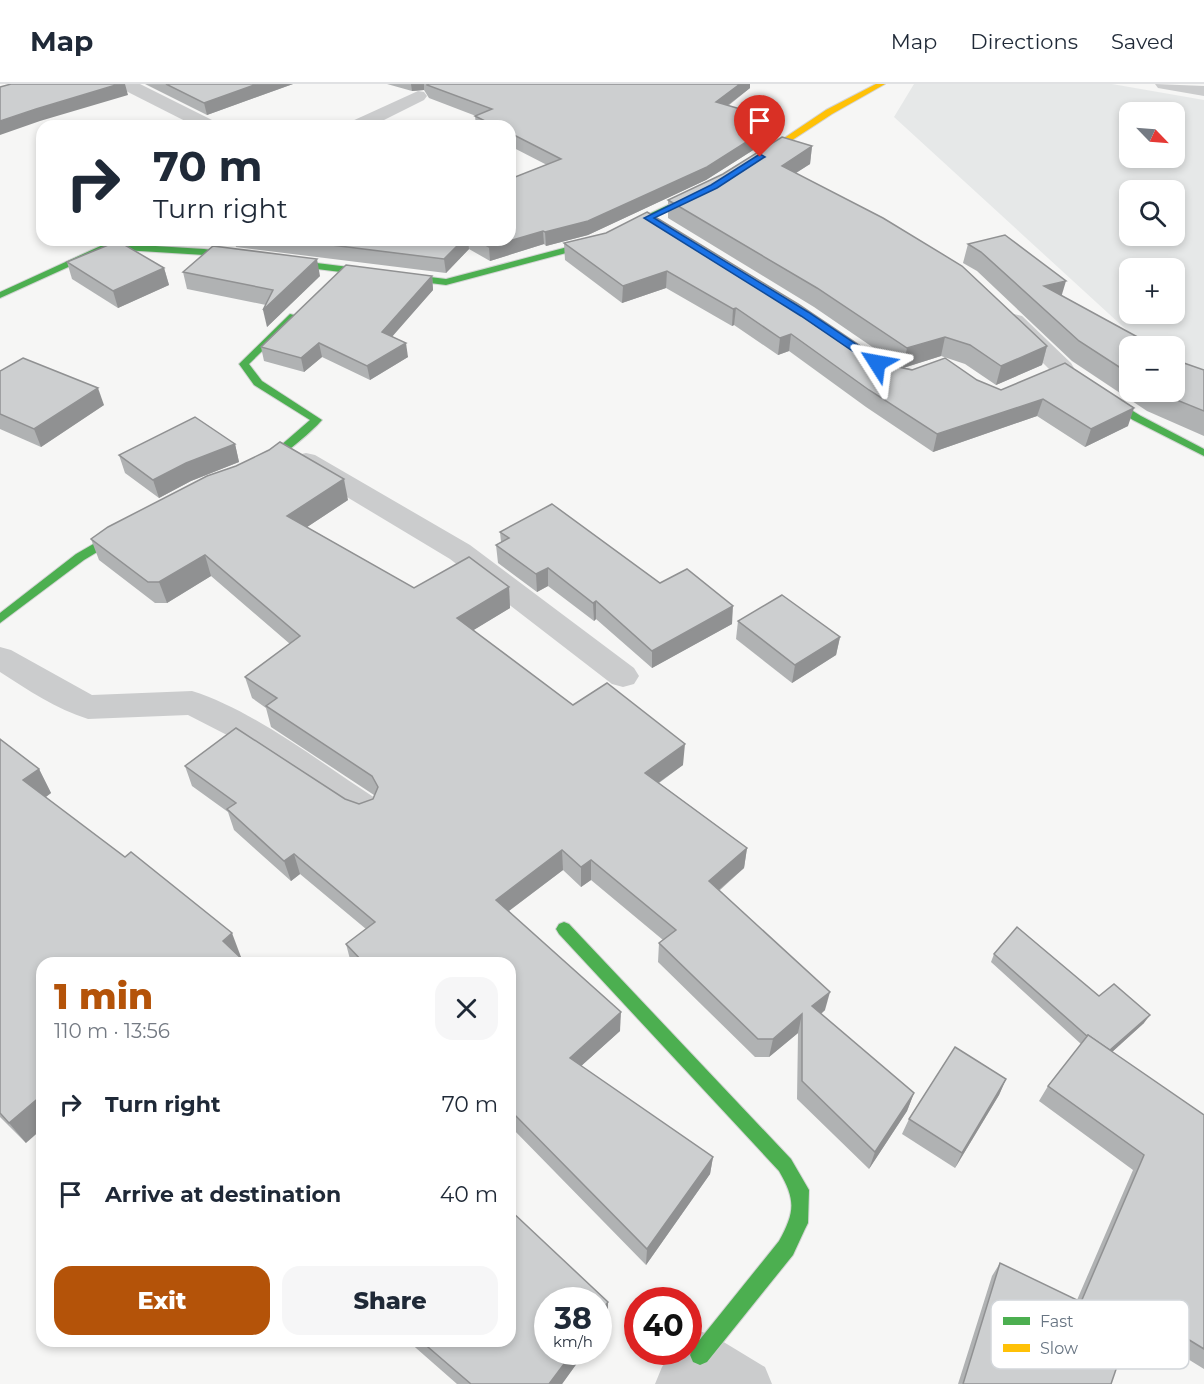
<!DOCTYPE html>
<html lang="en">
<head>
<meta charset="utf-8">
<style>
  body { margin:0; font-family:Montserrat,sans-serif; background:#f6f6f7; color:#1f2937; height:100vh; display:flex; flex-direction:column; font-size:22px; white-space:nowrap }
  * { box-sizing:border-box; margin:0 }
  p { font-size:20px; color:#747a83 }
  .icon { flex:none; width:33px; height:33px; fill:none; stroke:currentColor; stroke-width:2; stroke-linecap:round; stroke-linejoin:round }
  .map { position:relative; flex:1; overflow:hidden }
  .sheet { position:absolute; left:36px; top:873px; width:480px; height:390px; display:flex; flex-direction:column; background:#fff; border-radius:18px; box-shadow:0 3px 9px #0003 }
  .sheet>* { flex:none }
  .top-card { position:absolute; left:36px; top:36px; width:480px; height:126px; border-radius:18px; box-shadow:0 3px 9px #0003; background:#fff; color:#1f2937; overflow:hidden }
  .needle { width:39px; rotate:115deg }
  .tools { position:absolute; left:1119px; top:18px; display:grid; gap:12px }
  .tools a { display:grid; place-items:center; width:66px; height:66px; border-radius:12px; background:#fff; box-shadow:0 3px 9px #0003; font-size:30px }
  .speed { position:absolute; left:534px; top:1203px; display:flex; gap:12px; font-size:30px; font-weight:700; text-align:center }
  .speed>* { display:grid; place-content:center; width:78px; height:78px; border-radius:50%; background:#fff; box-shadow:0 3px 9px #0003; line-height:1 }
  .speed small { font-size:15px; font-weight:400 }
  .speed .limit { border:9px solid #d22; background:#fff; color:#111 }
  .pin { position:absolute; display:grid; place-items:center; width:51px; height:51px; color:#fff; margin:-62px -26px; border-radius:50% 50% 50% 0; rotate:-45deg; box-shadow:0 0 6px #0007 }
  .pin .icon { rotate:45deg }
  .me { position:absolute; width:66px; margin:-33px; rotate:304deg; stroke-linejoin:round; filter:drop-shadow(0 0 4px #0008) }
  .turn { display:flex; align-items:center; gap:21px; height:126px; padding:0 18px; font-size:27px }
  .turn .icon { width:78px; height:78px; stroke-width:2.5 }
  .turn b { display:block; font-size:42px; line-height:51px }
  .round { display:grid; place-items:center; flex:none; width:63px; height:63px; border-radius:18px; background:#f6f6f7 }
  .headline { display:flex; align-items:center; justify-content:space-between; height:102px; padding:0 18px }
  h1 { font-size:36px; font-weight:800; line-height:45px; color:#b45309 }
  .cta { display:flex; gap:12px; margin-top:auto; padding:12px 18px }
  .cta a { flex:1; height:69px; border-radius:18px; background:#b45309; color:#fff; font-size:24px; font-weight:800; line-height:69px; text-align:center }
  .cta a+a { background:#f6f6f7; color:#1f2937 }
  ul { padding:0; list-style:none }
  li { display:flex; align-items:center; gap:18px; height:90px; padding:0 18px }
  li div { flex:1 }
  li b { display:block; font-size:22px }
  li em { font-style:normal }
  header { display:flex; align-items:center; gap:36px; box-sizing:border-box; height:84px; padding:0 30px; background:#fff; border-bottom:2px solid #e0e1e3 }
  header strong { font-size:28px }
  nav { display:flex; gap:33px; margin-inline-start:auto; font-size:21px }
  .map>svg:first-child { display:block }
</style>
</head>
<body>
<header>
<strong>Map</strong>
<nav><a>Map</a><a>Directions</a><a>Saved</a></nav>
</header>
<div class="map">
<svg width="1204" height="1300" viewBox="0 0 1204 1300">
  <rect width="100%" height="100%" fill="#f6f6f5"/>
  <path fill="#e6e8e8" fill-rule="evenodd" d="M914,0H1112L1204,16V297L1175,286L1174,262H1144L894,33ZM1130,28H1174V74H1130ZM1130,106H1174V152H1130ZM1130,184H1174V230H1130Z"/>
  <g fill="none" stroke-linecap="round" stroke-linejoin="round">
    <defs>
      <g id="fast">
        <polygon points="706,103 713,105 600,160 446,201 204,171 108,165 0,214 0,208 107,159 204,165 446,195 594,156"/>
        <path d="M290,230L298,232L249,280L262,297L322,336C311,349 262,391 246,388V384L280,362L310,336L254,301L239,280Z"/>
        <polygon points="1094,303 1141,332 1204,365 1204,372 1133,336 1090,308 1089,306"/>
        <polygon points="133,437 137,438 137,444 84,476 0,539 0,529 76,470"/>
        <path d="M564,838L569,840L791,1075L809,1106L808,1139L805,1145L793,1171L707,1278L700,1281L693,1278L690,1271L693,1264L779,1157C795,1128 796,1116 779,1087L559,850L556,845L559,840Z"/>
      </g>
      <polygon id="slow" points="876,0 885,0 832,30 754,81 747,79 826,26"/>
    </defs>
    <use href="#fast" stroke="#d3d4d4" stroke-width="2"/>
    <use href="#slow" stroke="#d3d4d4" stroke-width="2"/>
    <g fill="#cbcccd" fill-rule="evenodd">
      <polygon points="117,0 140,0 216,38 218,42 195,42 120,4"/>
      <polygon points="1155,0 1204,2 1204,12 1158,4"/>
      <polygon points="418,7 424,8 427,12 424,16 372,42 348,42 350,38"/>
      <polygon points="1014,230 1022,232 1071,279 1074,284 1071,289 1062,291 1053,289 1006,242 1002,237 1006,232"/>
      <polygon points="306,369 315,371 470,461 634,584 639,592 634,600 623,603 612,600 450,475 297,383 293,377 297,371"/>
      <path d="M0,563L11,566L92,611L192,607C253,626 321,679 375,714L380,724L375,734L363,738L351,734L227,651L188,631L88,635C56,625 28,606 0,588Z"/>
      <polygon points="700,1247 717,1254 765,1283 772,1300 655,1300 662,1283 673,1268 688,1268 688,1252"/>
    </g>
    <use href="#fast" fill="#4caf50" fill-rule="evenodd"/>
    <use href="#slow" fill="#ffc107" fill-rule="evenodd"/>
  </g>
  <g fill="#b0b2b3">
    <polygon points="145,0 293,0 207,31"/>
    <polygon points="387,0 750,0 750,4 728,22 767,45 759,52 758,63 706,96 588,151 546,162 544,160 490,177 469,165 446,189 236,163 234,156 510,156 547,81 510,62 510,42 476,42 475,32 476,32 429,14 424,6 412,7"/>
    <polygon points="812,62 810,80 796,89 1047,262 1042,281 996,301 965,280 941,272 903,284 814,223 668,134 668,116"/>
    <polygon points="606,149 889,281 977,296 1001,306 1065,279 1128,342 1085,363 1037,332 933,368 866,323 789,267 778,271 734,241 732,242 666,204 622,219 565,176 564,159"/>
    <polygon points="968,160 1062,212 1130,262 1130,308 1174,308 1181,278 1204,286 1204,352 1147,327 1072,277 977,187 963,179"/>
    <polygon points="67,178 164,184 169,201 118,224 72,195"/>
    <polygon points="183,188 320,192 267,243 266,221 187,205"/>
    <polygon points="432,192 433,206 392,252 408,273 370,296 322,273 304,288 264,277 261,263"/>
    <polygon points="0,287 104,321 41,363 0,345"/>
    <polygon points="235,360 239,378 191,397 159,414 125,389 119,371"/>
    <polygon points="348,416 307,443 414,504 509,503 510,524 473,546 573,621 683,681 659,699 747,764 744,784 719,807 825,926 821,930 914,1009 907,1027 869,1085 797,1015 798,949 769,973 755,973 658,878 659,859 663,856 591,796 581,803 563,786 509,827 620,947 581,982 713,1073 710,1090 646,1181 510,1042 510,879 351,879 346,860 366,845 300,790 291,797 234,746 228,728 192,702 185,682 345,715 359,720 373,715 374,711 271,643 266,624 252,614 245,593 290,560 211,492 167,519 155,519 99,476 91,455"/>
    <polygon points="500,448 660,499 732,540 652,584 596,535 594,537 548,502 537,508 498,479 496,461 501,458"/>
    <polygon points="738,537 840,553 836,571 792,599 736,555"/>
    <polygon points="0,655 39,685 51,709 46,713 241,873 42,879 26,1059 0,1033"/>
    <polygon points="994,870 1099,912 1144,939 1112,968 1204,1031 1204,1285 1131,1240 1111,1300 958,1300 992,1192 1000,1179 1077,1216 1133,1086 1039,1017 1048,1002 1081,960 991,878"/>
    <polygon points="1006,995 999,1011 955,1084 902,1050 909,1035"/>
    <polygon points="608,1218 608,1235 548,1268 585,1268 562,1300 457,1300 408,1257 510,1257"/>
  </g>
  <g fill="#909192">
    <polygon points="119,0 125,0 128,11 40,37 0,51 0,37 36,25"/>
    <polygon points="257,0 293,0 207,31 204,19"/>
    <polygon points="411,0 424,0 424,6 412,7"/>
    <polygon points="740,0 750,0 750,4 715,31 716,18"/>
    <polygon points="768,33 767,45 759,52 758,63 706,96 588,151 546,162 545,148 749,46"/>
    <polygon points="812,62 810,80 780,99 782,82"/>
    <polygon points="543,147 544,160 490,177 489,163"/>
    <polygon points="463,156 468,156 469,165 446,189 444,175"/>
    <polygon points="317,175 320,192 267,243 263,226"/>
    <polygon points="164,184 169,201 118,224 113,207"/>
    <polygon points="667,187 666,204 622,219 623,202"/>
    <polygon points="432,192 433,206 384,262 382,248"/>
    <polygon points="1066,197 1060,217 1039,222 1044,202"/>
    <polygon points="736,224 734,241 732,242 733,225"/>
    <polygon points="791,250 789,267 778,271 780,254"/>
    <polygon points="945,253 941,272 903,284 907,264"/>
    <polygon points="319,259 322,273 304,288 301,274"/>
    <polygon points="406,259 408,273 370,296 367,282"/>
    <polygon points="1047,262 1042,281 996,301 1001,282"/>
    <polygon points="98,304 104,321 41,363 34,345"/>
    <polygon points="1043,315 1037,332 933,368 937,350"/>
    <polygon points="1134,324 1128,342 1085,363 1091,345"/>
    <polygon points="235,360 239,378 191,397 159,414 153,396 186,379"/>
    <polygon points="344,395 348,416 292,453 287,432"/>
    <polygon points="205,471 211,492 167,519 159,498"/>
    <polygon points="548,484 548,502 537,508 536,490"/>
    <polygon points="509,503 510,524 459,555 457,534"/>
    <polygon points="596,517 596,535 594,537 593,519"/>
    <polygon points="733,522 732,540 652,584 652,567"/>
    <polygon points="840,553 836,571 792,599 795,581"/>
    <polygon points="685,660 683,681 644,709 645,689"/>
    <polygon points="39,685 51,709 36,720 23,696"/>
    <polygon points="747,764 744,784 706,817 709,797"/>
    <polygon points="562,766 563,786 498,835 496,816"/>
    <polygon points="294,770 300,790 291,797 284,777"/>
    <polygon points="591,776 591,796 581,803 581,783"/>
    <polygon points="232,849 241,873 233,879 223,857"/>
    <polygon points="830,908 825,926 808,941 812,922"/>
    <polygon points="621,928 620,947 570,992 570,974"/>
    <polygon points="802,930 798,949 769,973 773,955"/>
    <polygon points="1150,931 1144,939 1101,978 1106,970"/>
    <polygon points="1006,995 999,1011 955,1084 962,1069"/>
    <polygon points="914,1009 907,1027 869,1085 875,1068"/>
    <polygon points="42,1011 42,1045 26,1059 9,1039"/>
    <polygon points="713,1073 710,1090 646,1181 647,1165"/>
    <polygon points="608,1218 608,1235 598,1248 598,1231"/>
    <polygon points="573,1268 585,1268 562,1300 549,1300"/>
  </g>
  <g fill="#cdcfd0" stroke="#909192" stroke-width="1.5">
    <polygon points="11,0 119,0 36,25 0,37 0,3"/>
    <polygon points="166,0 257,0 204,19"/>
    <polygon points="427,0 740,0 716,18 768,33 749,46 759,50 707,83 588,137 545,148 543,147 489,163 476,156 510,156 510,95 561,75 510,49 510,42 495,42 475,32 492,25 427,1"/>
    <polygon points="782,53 812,62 782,82 883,134 962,182 1047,262 1001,282 970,261 945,253 907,264 817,204 668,116 723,90"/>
    <polygon points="647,128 798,220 889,281 912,286 945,274 977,296 1001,306 1065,279 1134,324 1091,345 1043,315 937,350 869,306 791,250 780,254 736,224 733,225 667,187 623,202 564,159 606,149"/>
    <polygon points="1005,151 1066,197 1044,202 1154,262 1130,262 1130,290 1079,257 981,168 968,160"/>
    <polygon points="291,156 463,156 444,175"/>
    <polygon points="118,157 164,184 113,207 67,178"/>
    <polygon points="213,162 317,175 263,226 273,206 183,188"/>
    <polygon points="346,181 432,192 382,248 406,259 367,282 319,259 301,274 261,263"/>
    <polygon points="23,274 98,304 34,345 0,330 0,287"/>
    <polygon points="1174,274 1181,278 1204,286 1204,327 1157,308 1174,308"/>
    <polygon points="195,333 235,360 186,379 153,396 119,371"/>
    <polygon points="280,358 344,395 287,432 414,504 469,473 509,503 457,534 573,621 607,599 685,660 645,689 747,764 709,797 830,908 812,922 914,1009 875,1068 802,997 802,930 773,955 758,955 659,859 676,846 591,776 581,783 562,766 496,816 621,928 570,974 713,1073 647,1165 510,1026 510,879 364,879 346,860 375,838 294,770 284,777 227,725 236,719 185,682 236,644 345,715 359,720 373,715 378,703 372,692 266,622 277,614 245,593 300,552 205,471 159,498 148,498 91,455 108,443 207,392 236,382 269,366"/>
    <polygon points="552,420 660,499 687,485 733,522 652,567 596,517 593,519 548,484 536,490 496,461 509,454 500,448"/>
    <polygon points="782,511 840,553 795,581 738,537"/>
    <polygon points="0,655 39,685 23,696 125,773 131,768 232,849 223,857 246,879 42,879 42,1011 9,1039 0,1029"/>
    <polygon points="1017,843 1099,912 1114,900 1150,931 1110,966 1088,951 1087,952 994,870"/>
    <polygon points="1088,951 1204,1031 1204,1265 1137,1224 1111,1300 963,1300 1000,1179 1081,1218 1144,1071 1048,1002"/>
    <polygon points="955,963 1006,995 962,1069 909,1035"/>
    <polygon points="510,1126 608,1218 598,1231 598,1216 548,1216 548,1268 573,1268 549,1300 471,1300 421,1257 510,1257"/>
  </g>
  <polygon fill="#1a73e8" stroke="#114b97" stroke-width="1.5" points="760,70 765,73 763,74 717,104 654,134 808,228 881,277 881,281 873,281 801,232 644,134 711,101"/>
  <rect x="991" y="1216" width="198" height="69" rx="9" fill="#fff" stroke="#d2d6da" stroke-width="1.5"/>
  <rect x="1003" y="1233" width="27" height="8" fill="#4caf50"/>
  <rect x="1003" y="1260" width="27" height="8" fill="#ffc107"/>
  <g font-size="16" fill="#687583">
    <text x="1040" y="1243">Fast</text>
    <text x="1040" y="1270">Slow</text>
  </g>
</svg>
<div class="tools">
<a><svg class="needle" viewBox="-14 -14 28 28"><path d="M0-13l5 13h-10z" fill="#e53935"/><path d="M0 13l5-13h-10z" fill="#747a83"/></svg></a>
<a><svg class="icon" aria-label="search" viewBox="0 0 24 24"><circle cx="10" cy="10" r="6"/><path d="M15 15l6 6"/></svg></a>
<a>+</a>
<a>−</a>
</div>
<div class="speed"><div>38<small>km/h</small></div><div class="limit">40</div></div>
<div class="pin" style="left:760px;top:73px;background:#d93025"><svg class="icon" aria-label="arrive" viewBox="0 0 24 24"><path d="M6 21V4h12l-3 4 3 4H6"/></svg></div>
<svg class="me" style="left:877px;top:279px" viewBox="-20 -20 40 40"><path d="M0-17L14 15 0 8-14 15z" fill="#1a73e8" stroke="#fff" stroke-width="4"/></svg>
<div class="top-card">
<div class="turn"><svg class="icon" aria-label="right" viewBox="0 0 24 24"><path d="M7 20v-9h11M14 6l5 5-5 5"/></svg><div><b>70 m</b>Turn right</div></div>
</div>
<section class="sheet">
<div class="headline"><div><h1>1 min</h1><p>110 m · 13:56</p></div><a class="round"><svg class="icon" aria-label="close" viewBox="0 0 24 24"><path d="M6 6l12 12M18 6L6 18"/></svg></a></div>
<ul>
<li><svg class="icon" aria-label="right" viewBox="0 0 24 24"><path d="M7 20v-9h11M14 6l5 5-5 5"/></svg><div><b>Turn right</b></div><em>70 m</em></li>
<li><svg class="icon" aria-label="arrive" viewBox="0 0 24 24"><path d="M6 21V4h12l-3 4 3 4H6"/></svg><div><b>Arrive at destination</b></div><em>40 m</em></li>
</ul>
<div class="cta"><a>Exit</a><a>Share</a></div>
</section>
</div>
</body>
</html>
